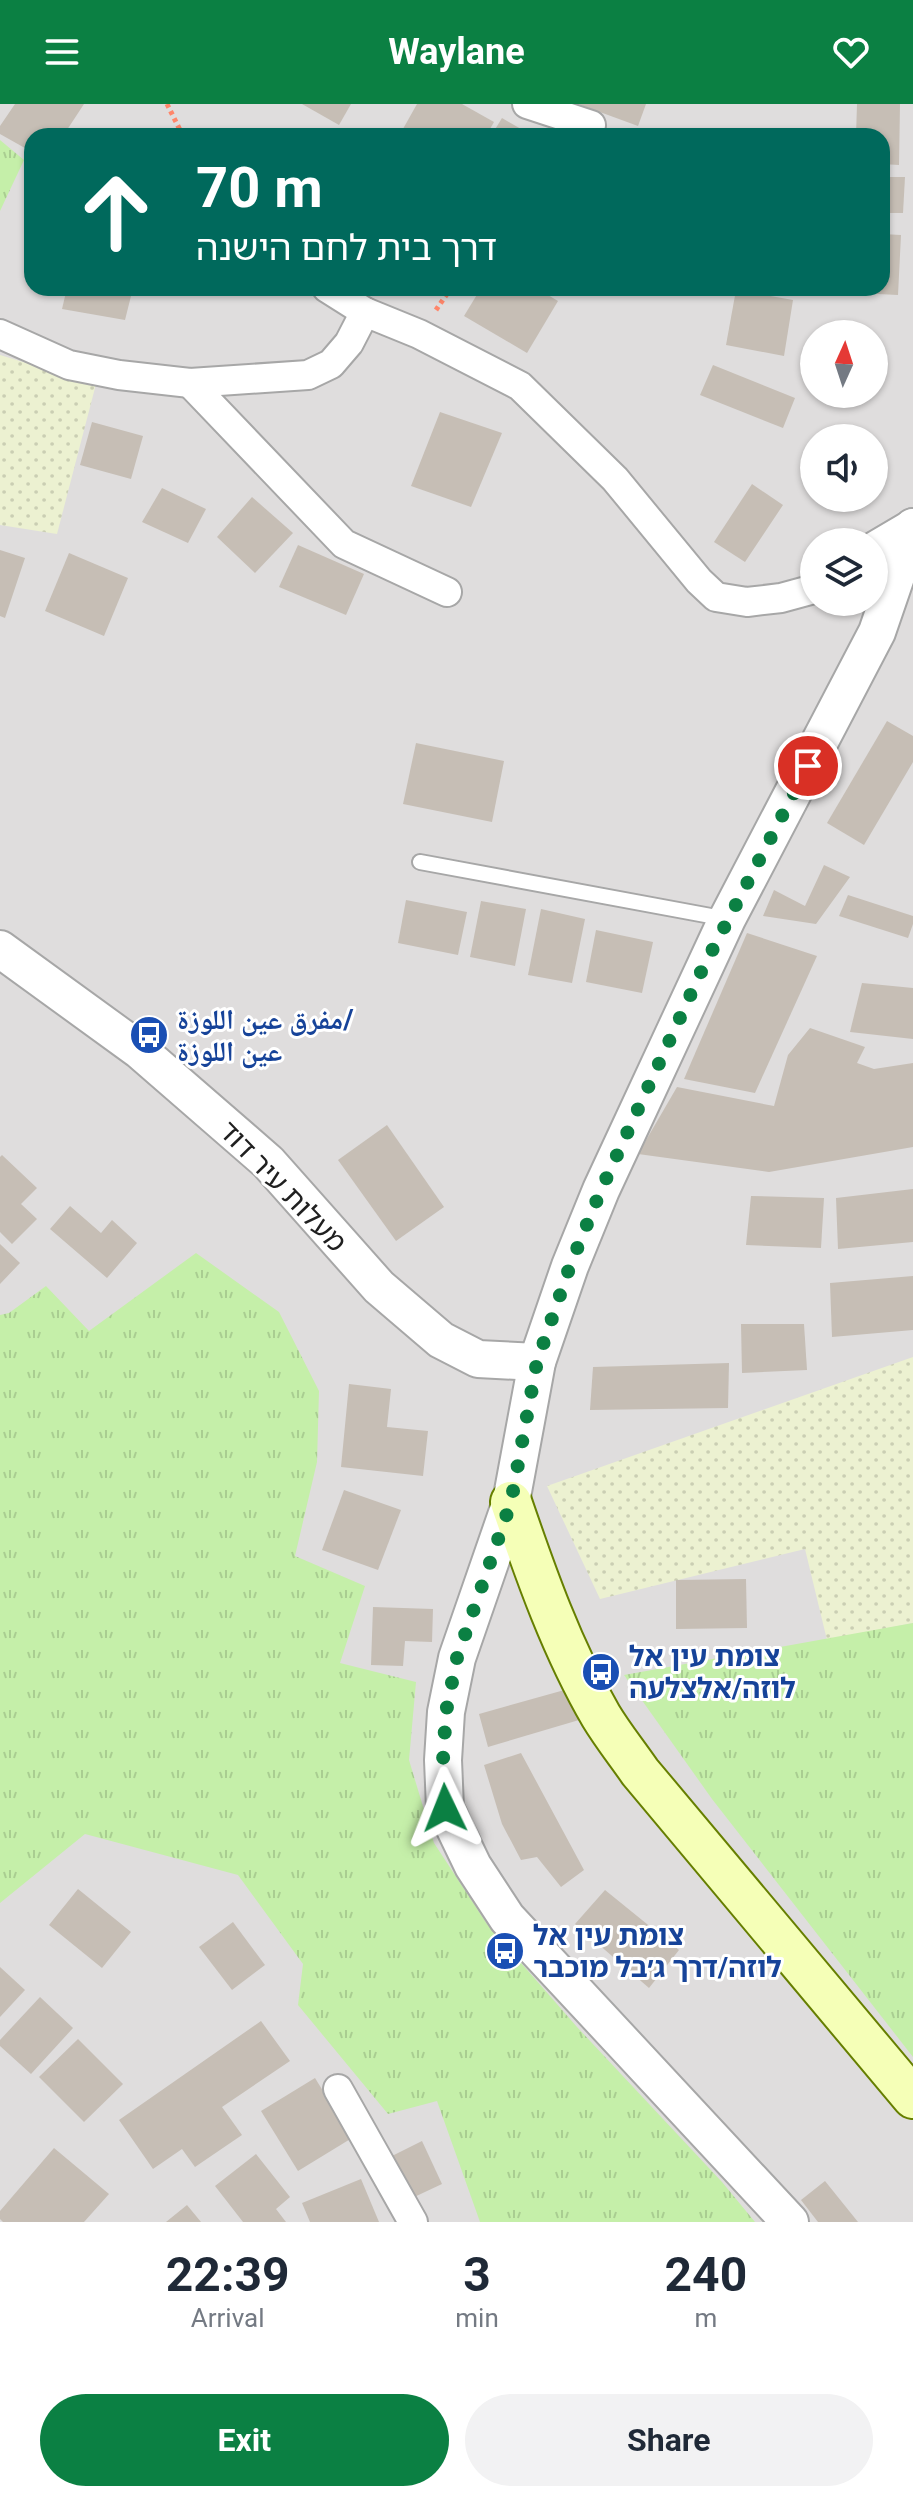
<!DOCTYPE html>
<html lang="en">
<head>
<meta charset="utf-8">
<style>
  body { margin:0; font-family:Roboto,"Noto Naskh Arabic","Noto Sans Hebrew",sans-serif; background:#f2f2f3; color:#1f2937; height:100vh; display:flex; flex-direction:column; font-size:30px; white-space:nowrap }
  * { box-sizing:border-box; margin:0 }
  p { font-size:26px; color:#747a83 }
  .icon { flex:none; width:44px; height:44px; fill:none; stroke:currentColor; stroke-width:2; stroke-linecap:round; stroke-linejoin:round }
  .map { position:relative; height:2118px; overflow:hidden }
  .panel { display:flex; flex-direction:column; background:#fff; flex:1 }
  .panel>* { flex:none }
  .banner { position:absolute; left:24px; top:24px; width:866px; height:168px; border-radius:24px; box-shadow:0 2px 6px #0004; background:#00695c; color:#fff; overflow:hidden }
  .needle { width:52px; rotate:3deg }
  .tools { position:absolute; left:800px; top:216px; display:grid; gap:16px }
  .tools a { display:grid; place-items:center; width:88px; height:88px; border-radius:50%; background:#fff; box-shadow:0 2px 6px #0004; font-size:40px }
  .pin { position:absolute; display:grid; place-items:center; width:68px; height:68px; color:#fff; margin:-34px; border:4px solid #fff; border-radius:50%; box-shadow:0 2px 8px #0007 }
  .me { position:absolute; width:88px; margin:-44px; rotate:358deg; stroke-linejoin:round; filter:drop-shadow(0 0 6px #0008) }
  .turn { display:flex; align-items:center; gap:28px; height:168px; padding:0 40px; font-size:36px }
  .turn .icon { width:104px; height:104px; stroke-width:2.5 }
  .turn b { display:block; font-size:56px; line-height:68px }
  .eta { display:flex; justify-content:space-evenly; align-items:center; height:136px; text-align:center }
  .eta b { font-size:48px; font-weight:700; line-height:56px }
  .button { display:flex; gap:16px; margin-top:auto; padding:16px 40px }
  .button a { flex:1; height:92px; border-radius:48px; background:#0b8043; color:#fff; font-size:32px; font-weight:700; line-height:92px; text-align:center }
  .button a+a { background:#f2f2f3; color:#1f2937 }
  header { display:flex; justify-content:space-between; align-items:center; height:104px; padding:0 40px; background:#0b8043; color:#fff; font-size:36px; font-weight:700 }
  .map>svg:first-child { display:block }
</style>
</head>
<body>
<header><svg class="icon" aria-label="menu" viewBox="0 0 24 24"><path d="M4 6h16M4 12h16M4 18h16"/></svg>Waylane<svg class="icon" aria-label="heart" viewBox="0 0 24 24"><path d="M12 20l-8-8c-3-5 5-10 8-4 3-6 11-1 8 4z"/></svg></header>
<div class="map">
<svg width="913" height="2118" viewBox="0 0 913 2118">
  <defs>
    <pattern id="farmland-dots" width="8" height="8" patternUnits="userSpaceOnUse" patternTransform="scale(2)"><rect width="8" height="8" fill="#ecf1d1"/><path d="M2 2h.1M6 6h.1" fill="none" stroke="#caceb3" stroke-width="1.8" stroke-linecap="round"/></pattern>
    <pattern id="grass-tufts" width="24" height="20" patternUnits="userSpaceOnUse" patternTransform="scale(2)"><rect width="24" height="20" fill="#c5efa9"/><path d="M3 7l-1-3M5 7V3M7 7l1-3M15 17l-1-3M17 17v-4M19 17l1-3" fill="none" stroke="#a9cd91"/></pattern>
  </defs>
  <rect width="100%" height="100%" fill="#f2efe6"/>
  <path fill="#dfdddd" fill-rule="evenodd" d="M0,0H913V2118H0ZM32,32H882V184H32ZM814,230H874V290H814ZM814,334H874V394H814ZM814,438H874V498H814Z"/>
  <g fill="url(#farmland-dots)">
    <polygon points="0,251 96,280 57,430 0,421"/>
    <polygon points="913,1253 913,1519 827,1536 805,1445 600,1495 547,1382"/>
  </g>
  <g fill="url(#grass-tufts)">
    <polygon points="0,36 24,56 0,107"/>
    <polygon points="196,1149 279,1208 319,1287 317,1358 295,1452 365,1482 340,1559 416,1578 409,1656 434,1739 487,1820 577,1923 722,2078 755,2118 480,2118 437,1997 388,2010 298,1901 303,1860 238,1771 85,1730 0,1799 0,1211 9,1209 46,1182 89,1227"/>
    <polygon points="913,1519 913,1953 712,1695 624,1571"/>
  </g>
  <g fill="#c6beb5">
    <polygon points="15,0 84,0 63,32 32,32 32,48 0,30 0,22"/>
    <polygon points="302,0 351,0 339,21"/>
    <polygon points="417,0 462,0 494,18 486,32 399,32"/>
    <polygon points="578,0 646,0 638,22"/>
    <polygon points="857,0 900,0 899,61 882,60 882,32 856,32"/>
    <polygon points="502,14 533,32 491,32"/>
    <polygon points="882,73 905,73 903,109 882,109"/>
    <polygon points="882,130 901,131 898,191 837,188 838,184 882,184"/>
    <polygon points="67,184 133,184 125,216 62,205"/>
    <polygon points="481,184 536,184 558,197 527,249 464,212"/>
    <polygon points="736,186 793,196 784,252 726,241"/>
    <polygon points="713,261 795,294 783,324 700,291"/>
    <polygon points="440,308 502,329 471,403 411,382"/>
    <polygon points="92,318 143,332 131,375 80,361"/>
    <polygon points="752,380 783,401 745,458 714,438"/>
    <polygon points="162,384 206,405 188,439 142,418"/>
    <polygon points="252,393 293,429 255,469 217,433"/>
    <polygon points="298,441 364,470 346,511 279,483"/>
    <polygon points="0,446 25,454 5,514 0,512"/>
    <polygon points="69,449 128,474 104,532 45,507"/>
    <polygon points="887,617 913,632 913,658 864,741 827,719"/>
    <polygon points="416,639 504,657 492,718 403,700"/>
    <polygon points="824,761 850,773 816,820 763,812 774,786 805,802"/>
    <polygon points="848,791 913,812 913,820 908,834 839,812"/>
    <polygon points="406,796 467,808 458,851 398,839"/>
    <polygon points="481,797 526,805 515,862 470,853"/>
    <polygon points="541,805 585,815 572,879 528,871"/>
    <polygon points="596,826 653,838 642,889 586,878"/>
    <polygon points="747,829 817,852 755,989 684,975"/>
    <polygon points="862,879 913,884 913,935 850,928"/>
    <polygon points="810,924 865,943 857,959 874,965 913,959 913,1043 769,1068 638,1050 677,983 774,1002 788,951"/>
    <polygon points="387,1021 444,1103 396,1137 338,1056"/>
    <polygon points="2,1051 37,1084 21,1100 37,1115 12,1140 0,1128 0,1053"/>
    <polygon points="913,1085 913,1138 838,1145 836,1094"/>
    <polygon points="751,1092 824,1094 821,1144 746,1141"/>
    <polygon points="70,1102 101,1129 112,1116 137,1139 107,1174 50,1125"/>
    <polygon points="0,1140 20,1159 0,1180"/>
    <polygon points="913,1172 913,1226 832,1233 830,1179"/>
    <polygon points="741,1220 804,1220 807,1266 742,1269"/>
    <polygon points="729,1259 728,1304 590,1306 593,1263"/>
    <polygon points="349,1280 391,1285 387,1323 428,1327 423,1372 341,1363"/>
    <polygon points="344,1386 401,1406 378,1466 322,1446"/>
    <polygon points="746,1475 747,1524 676,1525 676,1476"/>
    <polygon points="373,1503 433,1505 432,1538 405,1537 403,1562 371,1561"/>
    <polygon points="568,1585 579,1616 488,1643 479,1610"/>
    <polygon points="521,1649 584,1766 561,1783 537,1753 521,1756 502,1720 484,1661"/>
    <polygon points="78,1785 131,1828 102,1864 49,1821"/>
    <polygon points="605,1786 679,1846 649,1884 575,1820"/>
    <polygon points="233,1818 265,1861 232,1886 199,1843"/>
    <polygon points="0,1863 25,1886 0,1913"/>
    <polygon points="40,1893 73,1924 31,1970 0,1942 0,1936"/>
    <polygon points="261,1917 290,1957 222,2003 242,2031 195,2063 182,2045 153,2065 119,2016"/>
    <polygon points="78,1935 123,1980 84,2018 39,1973"/>
    <polygon points="315,1974 352,2034 298,2067 261,2007"/>
    <polygon points="422,2037 442,2080 410,2095 390,2053"/>
    <polygon points="54,2044 109,2090 84,2118 3,2118 0,2115 0,2107"/>
    <polygon points="256,2050 290,2093 276,2105 286,2118 243,2118 215,2082"/>
    <polygon points="361,2075 379,2118 310,2118 302,2099"/>
    <polygon points="825,2077 858,2118 818,2118 801,2096"/>
    <polygon points="187,2101 201,2118 166,2118"/>
  </g>
  <g fill="none" stroke-linecap="round" stroke-linejoin="round">
    <defs>
      <polyline id="service" points="420,758 727,815"/>
      <g id="minor">
        <polyline points="527,0 591,21"/>
        <polyline points="327,184 365,208 419,230 520,282 615,375 699,477 716,493 747,498 781,494 814,485"/>
        <polyline points="0,230 69,261 119,271 190,279 308,271 331,260 349,239 365,208"/>
        <polyline points="190,279 344,440 447,488"/>
        <polyline points="874,442 913,419"/>
        <polyline points="338,1985 413,2118"/>
      </g>
      <g id="tertiary">
        <polyline points="0,845 139,946 268,1058 379,1183 441,1236 478,1255 537,1258"/>
        <polyline points="790,2118 507,1814 473,1762 445,1704 443,1656 446,1608 457,1554 511,1398 537,1258 570,1162 601,1086 727,815 877,528 913,423"/>
      </g>
      <path id="secondary" d="M511,1398C536,1471 562,1545 601,1612C613,1632 627,1649 640,1668L913,1994"/>
    </defs>
    <use href="#service" stroke="#a7a7a7" stroke-width="18"/>
    <use href="#minor" stroke="#a7a7a7" stroke-width="32"/>
    <use href="#tertiary" stroke="#a7a7a7" stroke-width="40"/>
    <use href="#secondary" stroke="#667f00" stroke-width="44"/>
    <g stroke="#ff866a" stroke-width="5" stroke-dasharray="4 4" stroke-linecap="butt">
      <polyline points="167,0 183,32"/>
      <polyline points="436,206 451,184"/>
    </g>
    <use href="#service" stroke="#fff" stroke-width="14"/>
    <use href="#minor" stroke="#fff" stroke-width="28"/>
    <use href="#tertiary" stroke="#fff" stroke-width="36"/>
    <use href="#secondary" stroke="#f5ffb7" stroke-width="40"/>
  </g>
  <g fill="none" stroke-linecap="round" stroke-linejoin="round">
    <polyline stroke="#0b8043" stroke-width="14" stroke-dasharray="0 25.2" points="445,1704 443,1656 446,1608 457,1554 511,1398 537,1258 570,1162 601,1086 700,870 808,662"/>
  </g>
  <defs>
    <symbol id="bus-disc" viewBox="-11 -11 22 22"><circle r="9.5" fill="#1a4fb4" stroke="#fff"/><path d="M-5-6H5V4H4V6H2V4H-2V6H-4V4H-5ZM-3.5-4V0h7V-4ZM-3.5 1.2v1.5H-2V1.2ZM2 1.2v1.5H3.5V1.2Z" fill="#fff"/></symbol>
  </defs>
  <g fill-rule="evenodd">
    <use href="#bus-disc" x="127" y="909" width="44" height="44"/>
    <use href="#bus-disc" x="579" y="1546" width="44" height="44"/>
    <use href="#bus-disc" x="483" y="1825" width="44" height="44"/>
  </g>
  <g text-anchor="middle" stroke-width="6" stroke-linejoin="round" paint-order="stroke">
    <g font-size="28" font-weight="bold" fill="#164399" stroke="#fff" text-anchor="start">
      <text x="177" y="925">مفرق عين اللوزة/<tspan x="177" dy="32">عين اللوزة</tspan></text>
      <text x="629" y="1562">צומת עין אל<tspan x="629" dy="32">לוזה/אלצלעה</tspan></text>
      <text x="533" y="1841">צומת עין אל<tspan x="533" dy="32">לוזה/דרך ג׳בל מוכבר</tspan></text>
    </g>
    <g font-size="28" fill="#202020" stroke="#fff">
      <text transform="translate(283 1082) rotate(46)" y="10">מעלות עיר דוד</text>
    </g>
  </g>
</svg>
<div class="tools">
<a><svg class="needle" viewBox="-14 -14 28 28"><path d="M0-13l5 13h-10z" fill="#e53935"/><path d="M0 13l5-13h-10z" fill="#747a83"/></svg></a>
<a><svg class="icon" aria-label="sound" viewBox="0 0 24 24"><path d="M4 9h4l5-4v14l-5-4H4zM17 9q2 3 0 6"/></svg></a>
<a><svg class="icon" aria-label="layers" viewBox="0 0 24 24"><path d="M12 4l9 5-9 5-9-5zM3 14l9 5 9-5"/></svg></a>
</div>
<div class="pin" style="left:808px;top:662px;background:#d93025"><svg class="icon" aria-label="arrive" viewBox="0 0 24 24"><path d="M6 21V4h12l-3 4 3 4H6"/></svg></div>
<svg class="me" style="left:445px;top:1704px" viewBox="-20 -20 40 40"><path d="M0-17L14 15 0 8-14 15z" fill="#0b8043" stroke="#fff" stroke-width="4"/></svg>
<div class="banner">
<div class="turn"><svg class="icon" aria-label="ahead" viewBox="0 0 24 24"><path d="M12 20V5M6 11l6-6 6 6"/></svg><div><b>70 m</b>דרך בית לחם הישנה</div></div>
</div>
</div>
<section class="panel">
<div class="eta">
<div><b>22:39</b><p>Arrival</p></div>
<div><b>3</b><p>min</p></div>
<div><b>240</b><p>m</p></div>
</div>
<div class="button"><a>Exit</a><a>Share</a></div>
</section>
</body>
</html>
